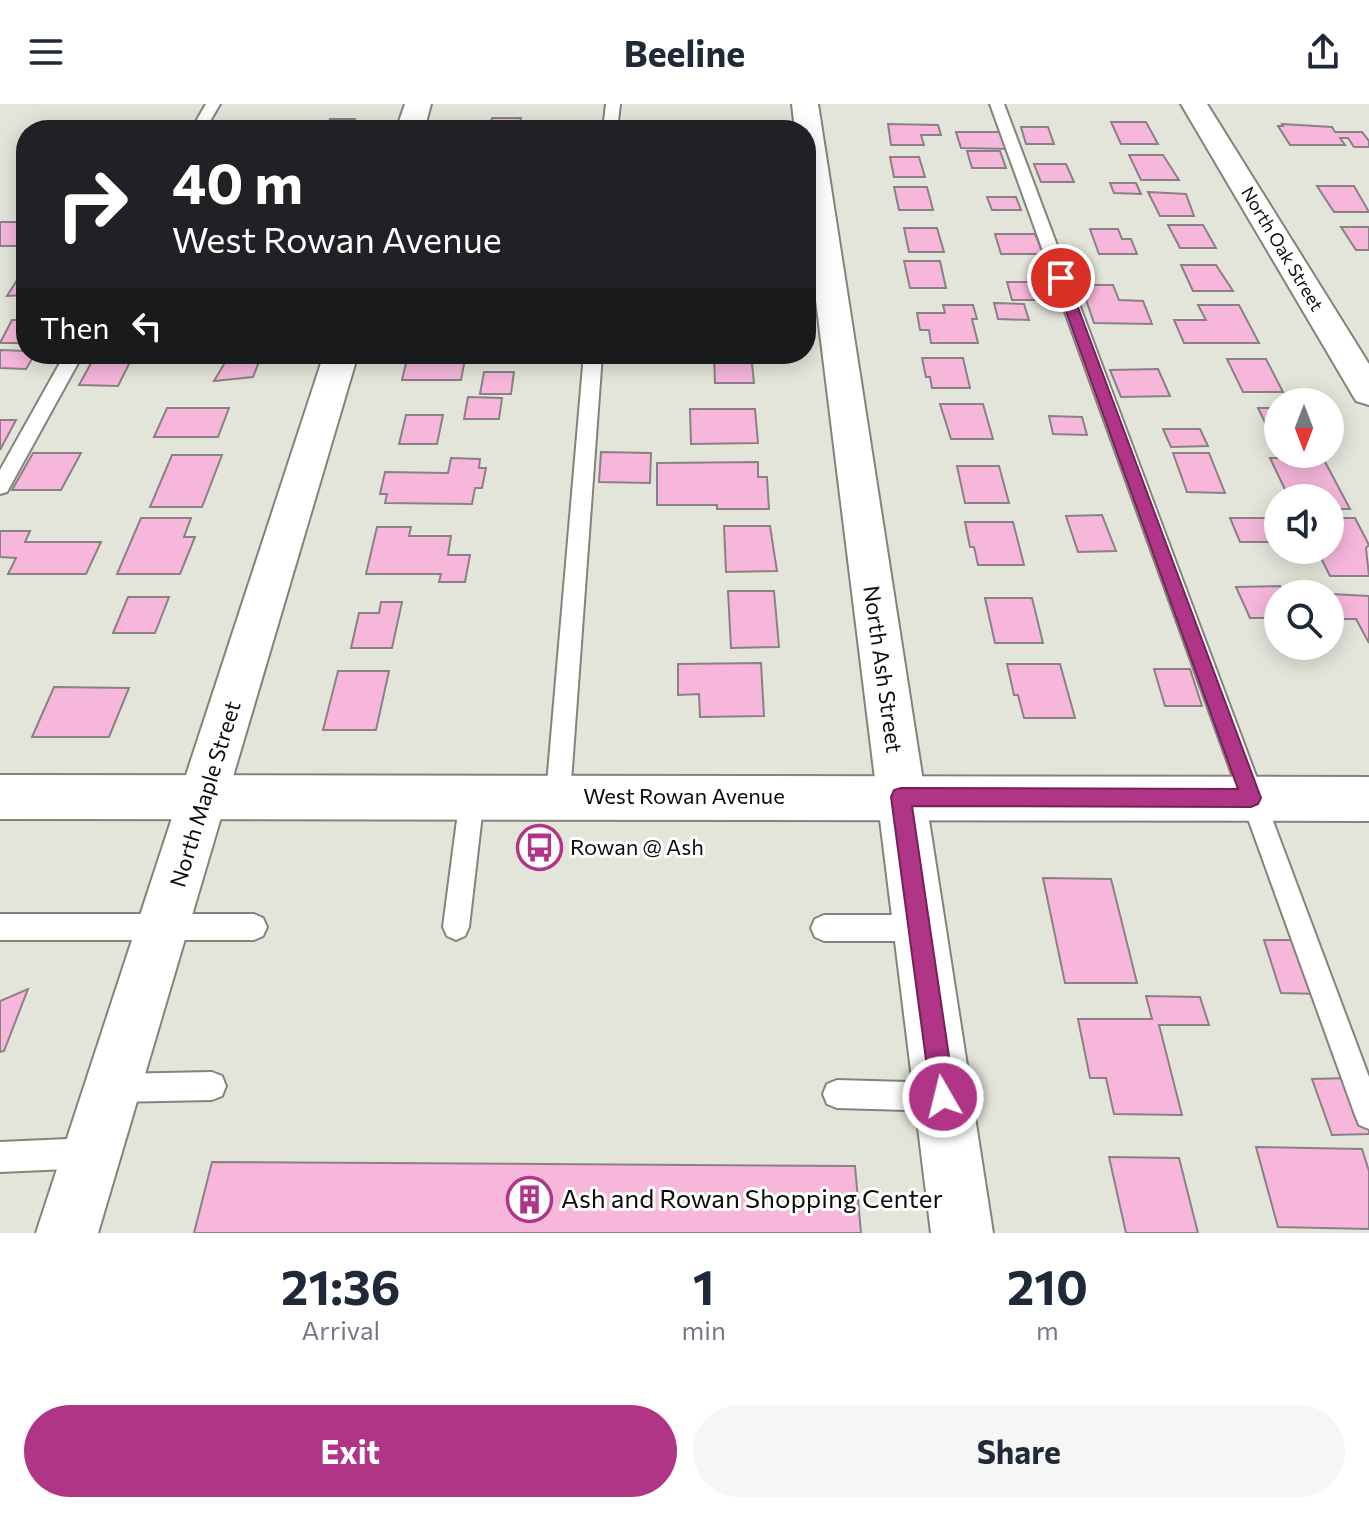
<!DOCTYPE html>
<html lang="en">
<head>
<meta charset="utf-8">
<style>
  body { margin:0; font-family:Commissioner,sans-serif; background:#f6f6f7; color:#1f2937; height:100vh; display:flex; flex-direction:column; font-size:30px; white-space:nowrap }
  * { box-sizing:border-box; margin:0 }
  p { font-size:26px; color:#747a83 }
  .icon { flex:none; width:44px; height:44px; fill:none; stroke:currentColor; stroke-width:2; stroke-linecap:round; stroke-linejoin:round }
  .map { position:relative; height:1129px; overflow:hidden }
  .sheet { display:flex; flex-direction:column; background:#fff; flex:1 }
  .sheet>* { flex:none }
  .guide { position:absolute; left:16px; top:16px; width:800px; height:244px; border-radius:32px; box-shadow:0 4px 20px #0003; background:#202124; color:#fff; overflow:hidden }
  .needle { width:52px; rotate:180deg }
  .controls { position:absolute; left:1264px; top:284px; display:grid; gap:16px }
  .controls a { display:grid; place-items:center; width:80px; height:80px; border-radius:50%; background:#fff; box-shadow:0 4px 20px #0003; font-size:40px }
  .pin { position:absolute; display:grid; place-items:center; width:68px; height:68px; color:#fff; margin:-34px; border:4px solid #fff; border-radius:50%; box-shadow:0 2px 8px #0007 }
  .me { position:absolute; width:88px; margin:-44px; rotate:352deg; stroke-linejoin:round; filter:drop-shadow(0 0 6px #0008) }
  .turn { display:flex; align-items:center; gap:28px; height:168px; padding:0 24px; font-size:36px }
  .turn .icon { width:104px; height:104px; stroke-width:2.5 }
  .turn b { display:block; font-size:56px; line-height:68px }
  .then { display:flex; align-items:center; height:76px; padding:0 24px; background:#0003; gap:16px; font-size:30px }
  .eta { display:flex; justify-content:space-evenly; align-items:center; height:136px; text-align:center }
  .eta b { font-size:48px; font-weight:700; line-height:56px }
  .button { display:flex; gap:16px; margin-top:auto; padding:16px 24px }
  .button a { flex:1; height:92px; border-radius:48px; background:#b03587; color:#fff; font-size:32px; font-weight:700; line-height:92px; text-align:center }
  .button a+a { background:#f6f6f7; color:#1f2937 }
  header { display:flex; justify-content:space-between; align-items:center; height:104px; padding:0 24px; background:#fff; font-size:36px; font-weight:700 }
  .map>svg:first-child { display:block }
</style>
</head>
<body>
<header><svg class="icon" aria-label="menu" viewBox="0 0 24 24"><path d="M4 6h16M4 12h16M4 18h16"/></svg>Beeline<svg class="icon" aria-label="share" viewBox="0 0 24 24"><path d="M12 15V3M7 8l5-5 5 5M5 13v7h14v-7"/></svg></header>
<div class="map">
<svg width="1369" height="1129" viewBox="0 0 1369 1129">
  <rect width="100%" height="100%" fill="#e4e5da"/>
  <g fill="#f6b7db" stroke="#8a8186" stroke-width="2">
    <polygon points="492,14 521,14 518,26 476,26 478,18 491,18"/>
    <polygon points="330,15 355,15 351,26 294,26 299,17 328,20"/>
    <polygon points="1111,18 1146,18 1158,40 1121,40"/>
    <polygon points="692,20 734,21 734,26 692,26"/>
    <polygon points="888,20 938,21 941,31 921,31 924,41 891,41"/>
    <polygon points="1282,20 1332,23 1335,28 1362,28 1369,37 1369,43 1354,43 1348,34 1340,34 1345,41 1290,41 1278,22 1283,22"/>
    <polygon points="55,21 96,21 93,26 52,26"/>
    <polygon points="567,21 597,21 596,26 566,26"/>
    <polygon points="1021,23 1048,23 1054,40 1026,40"/>
    <polygon points="956,28 1003,28 1009,45 961,44"/>
    <polygon points="967,47 1000,47 1006,64 972,64"/>
    <polygon points="1129,51 1163,51 1179,76 1141,76"/>
    <polygon points="890,53 919,53 925,73 894,73"/>
    <polygon points="1034,60 1066,60 1074,78 1041,78"/>
    <polygon points="1110,79 1136,79 1141,90 1114,89"/>
    <polygon points="1317,82 1354,82 1369,108 1334,108"/>
    <polygon points="894,83 927,83 933,106 899,106"/>
    <polygon points="1148,88 1186,90 1194,112 1160,112"/>
    <polygon points="987,93 1016,93 1021,106 992,106"/>
    <polygon points="0,118 26,118 26,130 18,142 0,142"/>
    <polygon points="1168,121 1203,121 1216,144 1180,144"/>
    <polygon points="1341,123 1369,123 1369,146 1356,146"/>
    <polygon points="904,124 937,124 944,148 909,148"/>
    <polygon points="1090,125 1118,125 1122,135 1131,135 1137,150 1099,150"/>
    <polygon points="995,130 1035,130 1043,150 1001,150"/>
    <polygon points="904,157 940,157 946,184 910,184"/>
    <polygon points="1181,161 1216,161 1233,187 1193,187"/>
    <polygon points="19,173 26,173 26,191 7,192"/>
    <polygon points="1007,178 1042,178 1049,196 1012,196"/>
    <polygon points="1081,181 1113,181 1119,196 1143,197 1152,220 1094,219"/>
    <polygon points="994,199 1024,200 1029,216 998,215"/>
    <polygon points="943,201 973,201 977,215 972,215 978,239 931,239 929,226 920,226 917,209 945,209"/>
    <polygon points="1198,201 1239,201 1259,239 1184,239 1174,216 1206,216"/>
    <polygon points="12,216 26,216 26,239 0,239"/>
    <polygon points="0,246 26,247 26,250 35,250 26,265 0,264"/>
    <polygon points="96,250 134,250 118,282 79,281"/>
    <polygon points="230,250 262,250 253,273 214,277"/>
    <polygon points="420,250 466,250 461,276 402,276 407,255 419,255"/>
    <polygon points="714,250 751,250 754,279 715,279"/>
    <polygon points="922,254 963,254 970,284 932,284 930,273 926,273"/>
    <polygon points="1227,255 1266,255 1283,288 1243,288"/>
    <polygon points="1158,265 1170,292 1121,293 1110,266"/>
    <polygon points="484,268 514,268 511,290 480,290"/>
    <polygon points="468,293 502,294 499,315 464,315"/>
    <polygon points="940,300 983,300 993,335 951,335"/>
    <polygon points="167,304 229,304 218,333 154,333"/>
    <polygon points="1258,304 1278,304 1278,337 1274,337"/>
    <polygon points="690,305 755,305 758,339 691,340"/>
    <polygon points="406,311 443,311 437,340 399,340"/>
    <polygon points="1049,312 1082,313 1087,331 1053,330"/>
    <polygon points="0,316 16,316 0,346"/>
    <polygon points="1163,325 1200,325 1208,342 1171,343"/>
    <polygon points="601,348 651,349 650,379 599,378"/>
    <polygon points="33,349 81,349 61,386 12,386"/>
    <polygon points="1173,349 1209,349 1225,389 1187,388"/>
    <polygon points="172,351 222,351 202,403 150,403"/>
    <polygon points="451,354 480,355 479,364 486,364 482,384 475,384 472,400 385,399 387,390 380,390 385,368 448,369"/>
    <polygon points="1270,354 1323,354 1350,405 1330,405 1330,394 1289,394"/>
    <polygon points="758,358 758,373 767,373 769,405 717,405 717,401 657,401 657,359"/>
    <polygon points="957,362 999,362 1009,399 965,399"/>
    <polygon points="1102,411 1116,447 1078,448 1066,412"/>
    <polygon points="141,414 191,414 184,433 195,433 180,470 117,470"/>
    <polygon points="1230,414 1278,414 1278,438 1240,438"/>
    <polygon points="1330,414 1355,414 1369,441 1366,444 1369,472 1330,472 1317,446 1330,446"/>
    <polygon points="965,418 1013,418 1024,461 978,461 974,443 970,443"/>
    <polygon points="724,422 770,422 777,467 726,468"/>
    <polygon points="377,423 411,423 409,432 451,432 448,451 470,451 465,478 439,478 441,470 366,470"/>
    <polygon points="0,427 30,427 25,438 101,438 86,470 8,470 16,454 0,453"/>
    <polygon points="1280,482 1284,490 1278,490 1278,514 1250,514 1236,483"/>
    <polygon points="728,487 774,487 779,543 731,544"/>
    <polygon points="1330,490 1369,492 1369,539 1356,515 1334,515 1330,507"/>
    <polygon points="128,493 169,493 155,529 113,529"/>
    <polygon points="985,494 1032,494 1043,539 995,539"/>
    <polygon points="381,498 402,498 392,544 351,544 359,509 379,509"/>
    <polygon points="761,559 764,612 700,613 699,590 678,591 678,560"/>
    <polygon points="1007,560 1060,560 1075,614 1024,614 1018,591 1014,591"/>
    <polygon points="1154,565 1190,565 1202,602 1165,602"/>
    <polygon points="338,567 389,567 376,626 323,626"/>
    <polygon points="54,583 129,584 109,633 32,633"/>
    <polygon points="1043,774 1111,775 1137,879 1065,879"/>
    <polygon points="1264,836 1302,836 1320,890 1281,889"/>
    <polygon points="28,885 4,947 0,948 0,897"/>
    <polygon points="1146,892 1200,893 1209,921 1159,921 1182,1011 1114,1010 1106,974 1090,974 1078,915 1152,915"/>
    <polygon points="1349,974 1369,1025 1369,1030 1332,1031 1312,975"/>
    <polygon points="1256,1043 1362,1045 1369,1067 1369,1125 1278,1123"/>
    <polygon points="1109,1053 1179,1054 1198,1129 1126,1129"/>
    <polygon points="212,1058 855,1062 861,1129 194,1129"/>
  </g>
  <g fill="none" stroke-linecap="round" stroke-linejoin="round">
    <defs>
      <g id="lane">
        <polygon points="206,0 220,0 205,26 191,26"/>
        <polygon points="606,0 620,0 617,26 603,26"/>
        <polygon points="990,0 1004,0 1369,973 1369,1025 1359,1021 1355,1011"/>
        <polygon points="65,250 83,250 7,388 0,390 0,366"/>
        <polygon points="584,250 602,250 570,692 566,700 558,703 550,700 546,692"/>
        <polygon points="472,682 480,685 484,693 469,823 465,832 456,836 447,832 443,823 460,693 464,685"/>
        <polygon points="0,810 254,810 263,814 267,823 263,832 254,836 0,836"/>
        <polygon points="824,811 919,811 928,815 932,824 928,833 919,837 824,837 815,833 811,824 815,815"/>
        <polygon points="212,968 222,972 226,982 222,992 212,996 114,998 104,994 100,984 104,974 114,970"/>
        <polygon points="837,976 942,979 952,983 956,993 952,1003 942,1007 837,1004 827,1000 823,990 827,980"/>
        <polygon points="91,1034 101,1039 106,1049 101,1059 91,1064 0,1068 0,1038"/>
      </g>
      <polygon id="street" points="1181,0 1207,0 1369,260 1369,301 1356,297"/>
      <polygon id="secondary" points="0,671 1369,673 1369,717 0,715"/>
      <g id="primary">
        <polygon points="405,0 431,0 424,26 396,26"/>
        <polygon points="792,0 818,0 993,1129 931,1129 806,115 806,26 795,26"/>
        <polygon points="324,250 358,250 98,1129 36,1129"/>
      </g>
    </defs>
    <use href="#lane" stroke="#83837a" stroke-width="4"/>
    <use href="#street" stroke="#83837a" stroke-width="4"/>
    <use href="#secondary" stroke="#83837a" stroke-width="4"/>
    <use href="#primary" stroke="#83837a" stroke-width="4"/>
    <use href="#lane" fill="#fff" fill-rule="evenodd"/>
    <use href="#street" fill="#fff" fill-rule="evenodd"/>
    <use href="#secondary" fill="#fff" fill-rule="evenodd"/>
    <use href="#primary" fill="#fff" fill-rule="evenodd"/>
  </g>
  <polygon fill="#b03587" stroke="#722258" stroke-width="2" points="1056,171 1067,174 1261,694 1258,700 1251,703 912,702 955,993 951,1001 943,1004 935,1001 931,993 891,693 894,686 901,684 1238,685 1054,174"/>
  <defs>
    <symbol id="bus-ring" viewBox="-11 -11 22 22"><circle r="9.5" fill="#fff" stroke="#b03587" stroke-width="1.5"/><path d="M-5-6H5V4H4V6H2V4H-2V6H-4V4H-5ZM-3.5-4V0h7V-4ZM-3.5 1.2v1.5H-2V1.2ZM2 1.2v1.5H3.5V1.2Z" fill="#b03587"/></symbol>
    <symbol id="building-ring" viewBox="-11 -11 22 22"><circle r="9.5" fill="#fff" stroke="#b03587" stroke-width="1.5"/><path d="M-4-6H4V6H1V3H-1V6H-4ZM-2.5-4.3h1.7v1.8h-1.7ZM.8-4.3h1.7v1.8H.8ZM-2.5-1h1.7V.8h-1.7ZM.8-1h1.7V.8H.8Z" fill="#b03587"/></symbol>
  </defs>
  <g fill-rule="evenodd">
    <use href="#bus-ring" x="514" y="718" width="51" height="51"/>
    <use href="#building-ring" x="504" y="1070" width="51" height="51"/>
  </g>
  <g text-anchor="middle" stroke-width="6" stroke-linejoin="round" paint-order="stroke">
    <g font-size="18" fill="#0c0c09" stroke="#fff">
      <text transform="translate(1282 145) rotate(59)" y="6">North Oak Street</text>
    </g>
    <g font-size="22" fill="#0c0c09" stroke="#fff">
      <text transform="translate(883 565) rotate(82)" y="8">North Ash Street</text>
      <text transform="translate(205 690) rotate(-73)" y="8">North Maple Street</text>
      <text x="684" y="700">West Rowan Avenue</text>
    </g>
    <g font-size="22" fill="#0c0c09" stroke="#fff" text-anchor="start">
      <text x="570" y="751">Rowan @ Ash</text>
    </g>
    <g font-size="26" fill="#0c0c09" stroke="#fff" text-anchor="start">
      <text x="561" y="1104">Ash and Rowan Shopping Center</text>
    </g>
  </g>
</svg>
<div class="controls">
<a><svg class="needle" viewBox="-14 -14 28 28"><path d="M0-13l5 13h-10z" fill="#e53935"/><path d="M0 13l5-13h-10z" fill="#747a83"/></svg></a>
<a><svg class="icon" aria-label="sound" viewBox="0 0 24 24"><path d="M4 9h4l5-4v14l-5-4H4zM17 9q2 3 0 6"/></svg></a>
<a><svg class="icon" aria-label="search" viewBox="0 0 24 24"><circle cx="10" cy="10" r="6"/><path d="M15 15l6 6"/></svg></a>
</div>
<div class="pin" style="left:1061px;top:174px;background:#d93025"><svg class="icon" aria-label="arrive" viewBox="0 0 24 24"><path d="M6 21V4h12l-3 4 3 4H6"/></svg></div>
<svg class="me" style="left:943px;top:993px" viewBox="-20 -20 40 40"><circle r="17" fill="#b03587" stroke="#fff" stroke-width="3"/><path d="M0-11L8 9 0 5-8 9z" fill="#fff"/></svg>
<div class="guide">
<div class="turn"><svg class="icon" aria-label="right" viewBox="0 0 24 24"><path d="M7 20v-9h11M14 6l5 5-5 5"/></svg><div><b>40 m</b>West Rowan Avenue</div></div>
<div class="then">Then<svg class="icon" aria-label="left" viewBox="0 0 24 24"><path d="M17 20v-9H6M10 6l-5 5 5 5"/></svg></div>
</div>
</div>
<section class="sheet">
<div class="eta">
<div><b>21:36</b><p>Arrival</p></div>
<div><b>1</b><p>min</p></div>
<div><b>210</b><p>m</p></div>
</div>
<div class="button"><a>Exit</a><a>Share</a></div>
</section>
</body>
</html>
